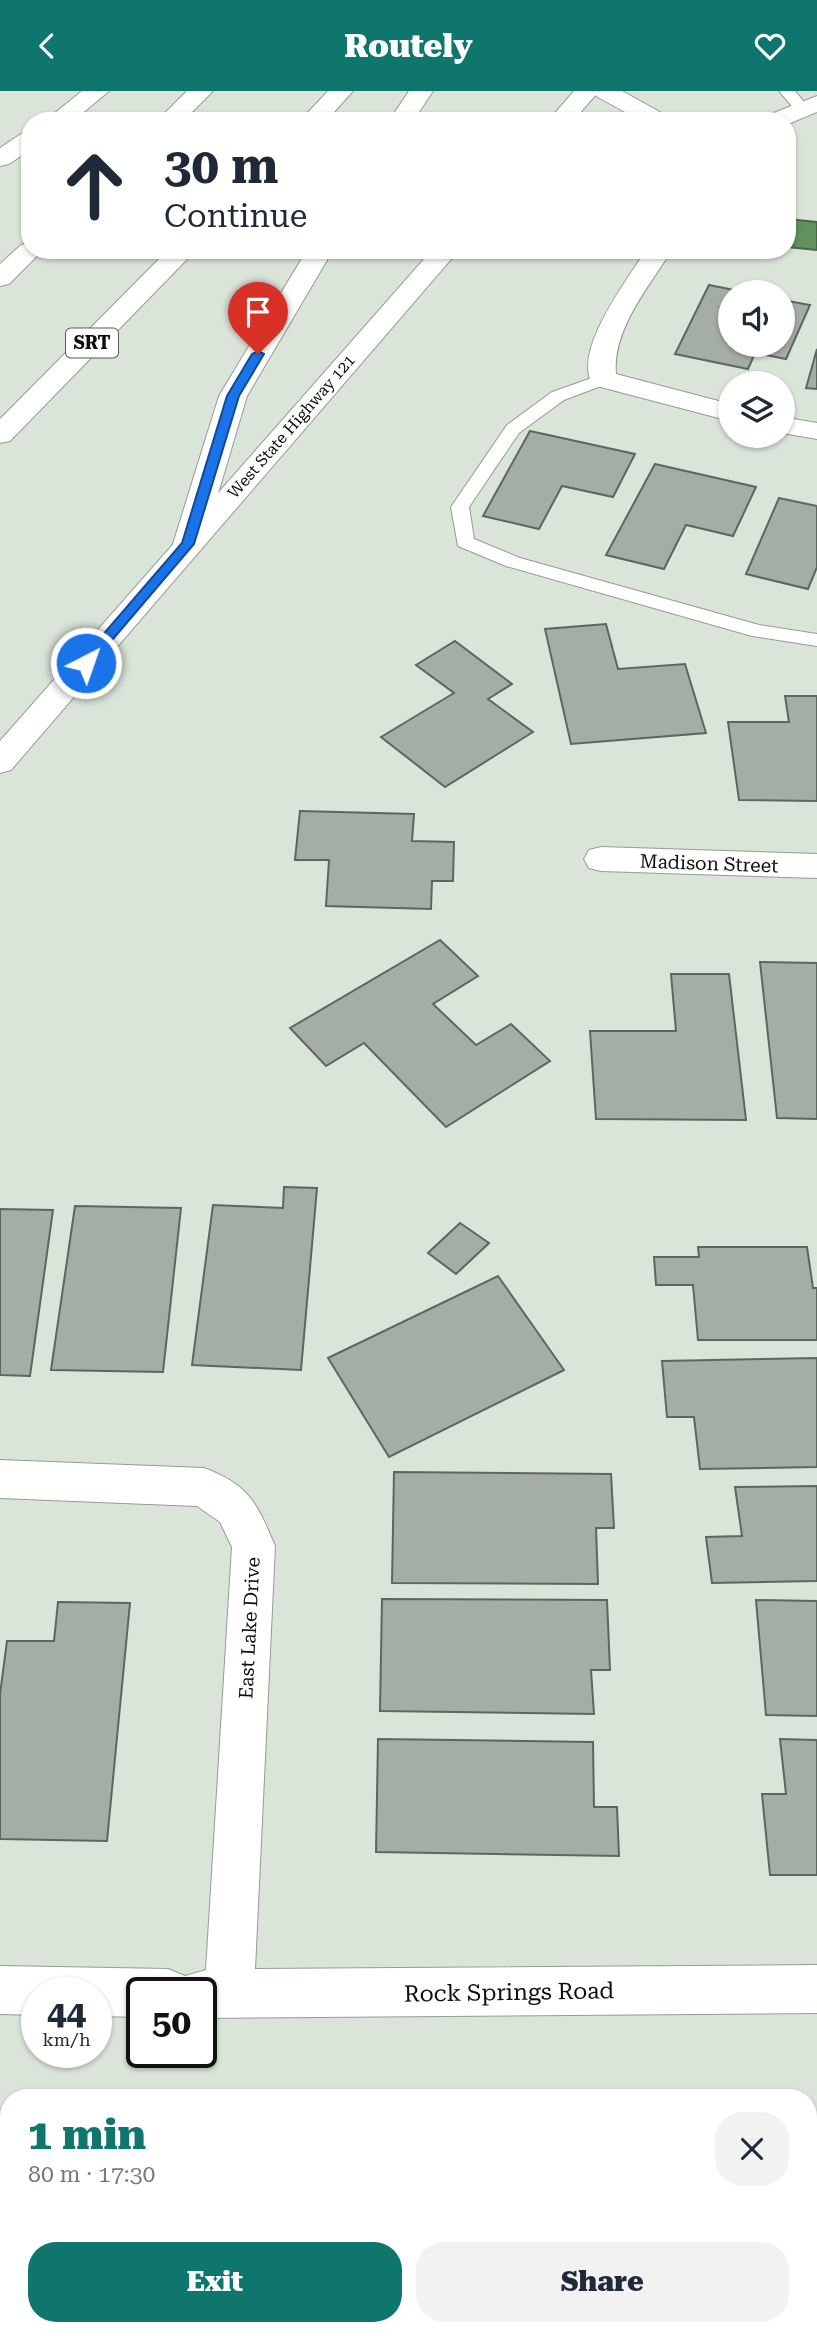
<!DOCTYPE html>
<html lang="en">
<head>
<meta charset="utf-8">
<style>
  body { margin:0; font-family:"Roboto Serif",serif; background:#f2f2f3; color:#1f2937; height:100vh; display:flex; flex-direction:column; font-size:26px; white-space:nowrap }
  * { box-sizing:border-box; margin:0 }
  p { font-size:23px; color:#747a83 }
  .icon { flex:none; width:38px; height:38px; fill:none; stroke:currentColor; stroke-width:2; stroke-linecap:round; stroke-linejoin:round }
  .map { position:relative; flex:1; overflow:hidden }
  .sheet { position:absolute; left:0px; top:1998px; width:817px; height:247px; display:flex; flex-direction:column; background:#fff; border-radius:28px 28px 0 0; box-shadow:0 2px 5px #0004 }
  .sheet>* { flex:none }
  .banner { position:absolute; left:21px; top:21px; width:775px; height:147px; border-radius:28px; box-shadow:0 2px 5px #0004; background:#fff; color:#1f2937; overflow:hidden }
  .tools { position:absolute; left:718px; top:189px; display:grid; gap:14px }
  .tools a { display:grid; place-items:center; width:77px; height:77px; border-radius:50%; background:#fff; box-shadow:0 2px 5px #0004; font-size:35px }
  .speed { position:absolute; left:21px; top:1886px; display:flex; gap:14px; font-size:35px; font-weight:700; text-align:center }
  .speed>* { display:grid; place-content:center; width:91px; height:91px; border-radius:50%; background:#fff; box-shadow:0 2px 5px #0004; line-height:1 }
  .speed small { font-size:18px; font-weight:400 }
  .speed .limit { border:4px solid #111; border-radius:10px; background:#fff; color:#111 }
  .pin { position:absolute; display:grid; place-items:center; width:60px; height:60px; color:#fff; margin:-72px -30px; border-radius:50% 50% 50% 0; rotate:-45deg; box-shadow:0 0 7px #0007 }
  .pin .icon { rotate:45deg }
  .me { position:absolute; width:77px; margin:-38px; rotate:41deg; stroke-linejoin:round; filter:drop-shadow(0 0 5px #0008) }
  .turn { display:flex; align-items:center; gap:24px; height:147px; padding:0 28px; font-size:32px }
  .turn .icon { width:91px; height:91px; stroke-width:2.5 }
  .turn b { display:block; font-size:49px; line-height:60px }
  .round { display:grid; place-items:center; flex:none; width:74px; height:74px; border-radius:28px; background:#f2f2f3 }
  .summary { display:flex; align-items:center; justify-content:space-between; height:119px; padding:0 28px }
  h1 { font-size:42px; font-weight:800; line-height:52px; color:#0f766e }
  .button { display:flex; gap:14px; margin-top:auto; padding:14px 28px }
  .button a { flex:1; height:80px; border-radius:28px; background:#0f766e; color:#fff; font-size:28px; font-weight:800; line-height:80px; text-align:center }
  .button a+a { background:#f2f2f3; color:#1f2937 }
  header { display:flex; justify-content:space-between; align-items:center; height:91px; padding:0 28px; background:#0f766e; color:#fff; font-size:32px; font-weight:800 }
  .map>svg:first-child { display:block }
</style>
</head>
<body>
<header><svg class="icon" aria-label="back" viewBox="0 0 24 24"><path d="M15 5l-7 7 7 7"/></svg>Routely<svg class="icon" aria-label="heart" viewBox="0 0 24 24"><path d="M12 20l-8-8c-3-5 5-10 8-4 3-6 11-1 8 4z"/></svg></header>
<div class="map">
<svg width="817" height="2245" viewBox="0 0 817 2245">
  <rect width="100%" height="100%" fill="#dae4d9"/>
  <polygon fill="#62905f" stroke="#486946" stroke-width="2" points="788,128 817,131 817,159 788,156"/>
  <g fill="#a5aea4" stroke="#5e675d" stroke-width="2">
    <polygon points="709,194 744,201 730,201 730,254 782,254 782,209 810,214 786,268 755,262 748,278 675,263"/>
    <polygon points="817,258 817,298 806,297"/>
    <polygon points="530,340 635,363 613,406 562,395 539,438 483,425"/>
    <polygon points="655,373 756,396 733,445 686,434 664,478 606,464"/>
    <polygon points="779,407 817,415 817,476 808,498 746,483"/>
    <polygon points="606,533 618,578 685,573 706,642 571,653 545,538"/>
    <polygon points="455,550 512,593 488,608 533,641 445,696 381,646 454,602 416,574"/>
    <polygon points="785,605 817,605 817,710 739,709 728,631 789,631"/>
    <polygon points="300,720 414,723 412,750 454,751 453,790 432,790 431,818 326,815 329,769 295,769"/>
    <polygon points="440,849 478,885 433,913 476,954 511,933 550,970 446,1036 364,952 326,975 290,937"/>
    <polygon points="760,871 817,872 817,1028 777,1027"/>
    <polygon points="671,883 729,883 746,1029 596,1028 590,940 676,940"/>
    <polygon points="284,1096 317,1097 301,1279 192,1274 213,1114 283,1117"/>
    <polygon points="75,1115 181,1117 163,1281 51,1279"/>
    <polygon points="0,1118 53,1119 30,1285 0,1284"/>
    <polygon points="460,1132 489,1152 456,1183 428,1162"/>
    <polygon points="698,1156 807,1156 813,1197 817,1197 817,1249 698,1249 693,1194 656,1194 654,1166 699,1166"/>
    <polygon points="498,1185 564,1279 389,1366 328,1267"/>
    <polygon points="817,1267 817,1376 700,1378 694,1326 667,1326 662,1270"/>
    <polygon points="394,1381 611,1383 614,1437 596,1437 598,1493 392,1492"/>
    <polygon points="817,1395 817,1490 712,1492 706,1446 742,1445 735,1396"/>
    <polygon points="382,1508 607,1509 610,1579 591,1579 594,1623 380,1620"/>
    <polygon points="756,1509 817,1510 817,1625 766,1624"/>
    <polygon points="58,1511 130,1512 107,1750 0,1748 0,1603 7,1550 54,1550"/>
    <polygon points="378,1648 593,1651 594,1716 617,1716 619,1765 376,1761"/>
    <polygon points="780,1648 817,1649 817,1784 770,1784 762,1703 786,1703"/>
    <polygon points="0,2064 9,2064 9,2236 59,2236 58,2245 0,2245"/>
    <polygon points="808,2070 817,2070 817,2245 773,2245 772,2236 808,2236"/>
    <polygon points="90,2236 231,2236 231,2245 89,2245"/>
    <polygon points="257,2236 402,2236 402,2245 256,2245"/>
    <rect x="434" y="2236" width="140" height="9"/>
    <polygon points="603,2236 747,2236 748,2245 603,2245"/>
  </g>
  <g fill="none" stroke-linecap="round" stroke-linejoin="round">
    <defs>
      <g id="lane">
        <polygon points="779,0 795,0 809,17 801,22 796,20"/>
        <polygon points="603,283 609,284 612,288 609,292 564,309 519,342 469,416 474,448 520,467 759,534 817,543 817,555 752,545 506,475 458,455 451,416 507,334 552,301"/>
      </g>
      <g id="street">
        <polygon points="592,0 622,0 667,25 671,30 641,30 596,5"/>
        <polygon points="817,5 817,21 788,33 788,30 762,30 766,25"/>
        <path d="M646,159H672C649,195 612,239 616,283L730,313V330L593,294C571,261 628,188 646,159Z"/>
        <polygon points="782,326 817,332 817,348 782,342"/>
        <polygon points="601,756 817,763 817,787 601,780 589,777 584,768 589,759"/>
        <path d="M0,1369L204,1377C250,1394 257,1413 275,1455L255,1878L817,1874V1922L201,1927V1902H142V1926L96,1925V1902H37V1924L0,1923V1875L168,1878L185,1885L206,1879L232,1456L220,1431L197,1415L0,1407Z"/>
      </g>
      <g id="secondary">
        <polygon points="574,0 599,0 573,30 548,30"/>
        <polygon points="432,159 459,159 11,679 0,682 0,650"/>
      </g>
      <g id="highway">
        <polygon points="82,0 109,0 73,30 45,30"/>
        <polygon points="187,0 213,0 183,30 157,30"/>
        <polygon points="328,0 353,0 326,30 300,30"/>
        <polygon points="409,0 433,0 413,30 389,30"/>
        <polygon points="30,41 30,59 9,73 0,75 0,57 21,43"/>
        <polygon points="30,151 30,159 43,159 9,193 0,195 0,173 21,154"/>
        <polygon points="168,159 196,159 10,350 0,352 0,328"/>
        <polygon points="307,159 333,159 247,305 203,453 198,460 188,462 178,460 173,453 219,305"/>
      </g>
    </defs>
    <use href="#lane" stroke="#939d92" stroke-width="2"/>
    <use href="#street" stroke="#939d92" stroke-width="2"/>
    <use href="#secondary" stroke="#939d92" stroke-width="2"/>
    <use href="#highway" stroke="#939d92" stroke-width="2"/>
    <use href="#lane" fill="#fff" fill-rule="evenodd"/>
    <use href="#street" fill="#fff" fill-rule="evenodd"/>
    <use href="#secondary" fill="#fff" fill-rule="evenodd"/>
    <use href="#highway" fill="#fff" fill-rule="evenodd"/>
  </g>
  <polygon fill="#1a73e8" stroke="#114b97" stroke-width="2" points="258,260 264,263 239,305 194,453 90,575 81,575 81,569 182,452 227,305 252,263"/>
  <g text-anchor="middle" stroke-width="5" stroke-linejoin="round" paint-order="stroke">
    <g font-size="16" fill="#0c0f0b" stroke="#fff">
      <text transform="translate(291 335) rotate(-49)" y="6">West State Highway 121</text>
    </g>
    <rect fill="#fff" stroke="#555754" stroke-width="2" x="66" y="237.5" width="52" height="29" rx="5"/>
    <g font-size="18" font-weight="bold" fill="#0c0f0b">
      <text x="92" y="258">SRT</text>
    </g>
    <g font-size="19" fill="#0c0f0b" stroke="#fff">
      <text transform="translate(709 772) rotate(2)" y="7">Madison Street</text>
      <text transform="translate(249 1537) rotate(-87)" y="7">East Lake Drive</text>
    </g>
    <g font-size="23" fill="#0c0f0b" stroke="#fff">
      <text transform="translate(509 1901) rotate(-1)" y="8">Rock Springs Road</text>
    </g>
  </g>
</svg>
<div class="tools">
<a><svg class="icon" aria-label="sound" viewBox="0 0 24 24"><path d="M4 9h4l5-4v14l-5-4H4zM17 9q2 3 0 6"/></svg></a>
<a><svg class="icon" aria-label="layers" viewBox="0 0 24 24"><path d="M12 4l9 5-9 5-9-5zM3 14l9 5 9-5"/></svg></a>
</div>
<div class="speed"><div>44<small>km/h</small></div><div class="limit">50</div></div>
<div class="pin" style="left:258px;top:263px;background:#d93025"><svg class="icon" aria-label="arrive" viewBox="0 0 24 24"><path d="M6 21V4h12l-3 4 3 4H6"/></svg></div>
<svg class="me" style="left:86px;top:572px" viewBox="-20 -20 40 40"><circle r="17" fill="#1a73e8" stroke="#fff" stroke-width="3"/><path d="M0-11L8 9 0 5-8 9z" fill="#fff"/></svg>
<div class="banner">
<div class="turn"><svg class="icon" aria-label="ahead" viewBox="0 0 24 24"><path d="M12 20V5M6 11l6-6 6 6"/></svg><div><b>30 m</b>Continue</div></div>
</div>
<section class="sheet">
<div class="summary"><div><h1>1 min</h1><p>80 m · 17:30</p></div><a class="round"><svg class="icon" aria-label="close" viewBox="0 0 24 24"><path d="M6 6l12 12M18 6L6 18"/></svg></a></div>
<div class="button"><a>Exit</a><a>Share</a></div>
</section>
</div>
</body>
</html>
